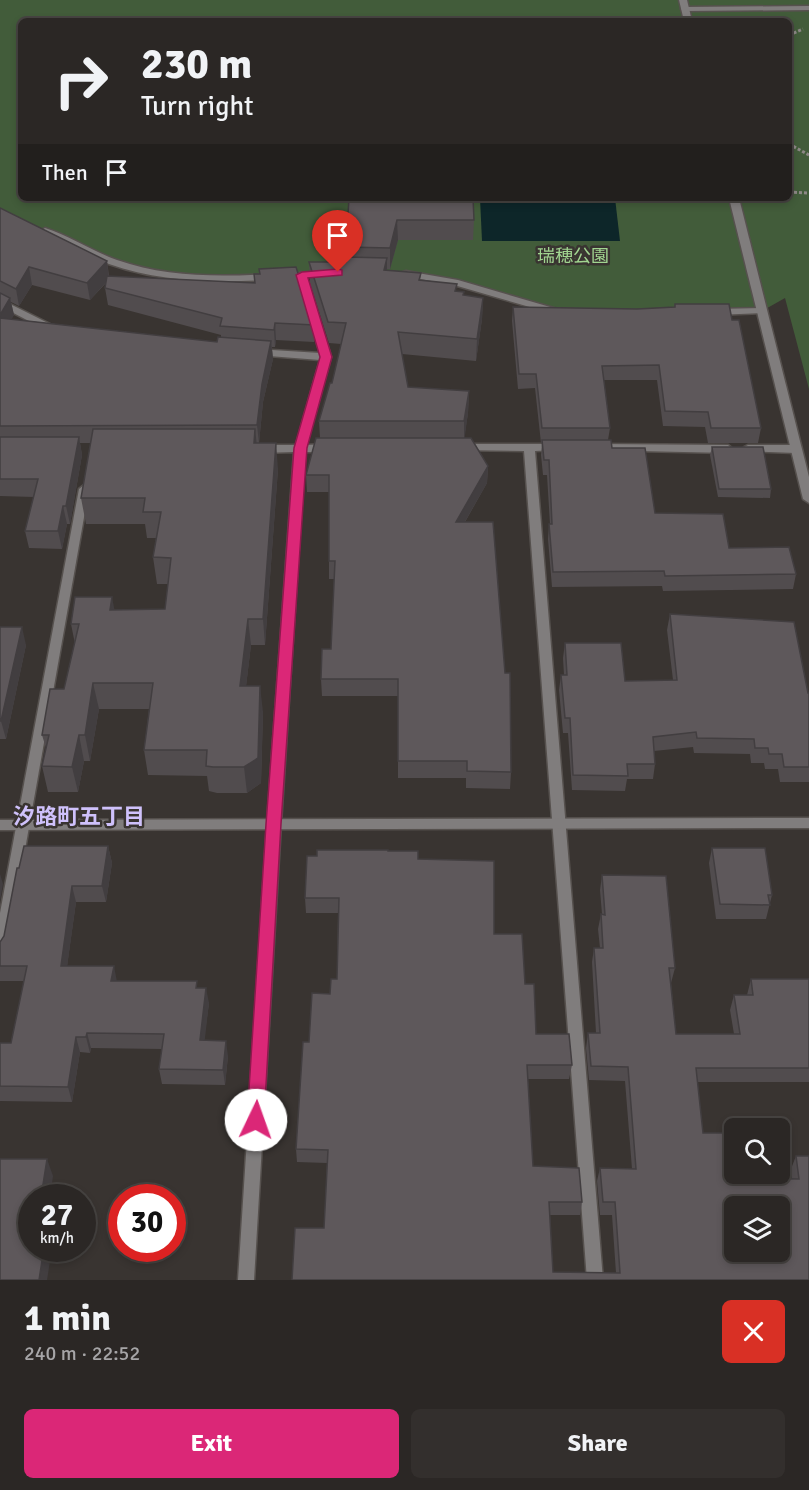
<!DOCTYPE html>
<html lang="en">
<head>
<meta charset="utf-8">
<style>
  body { margin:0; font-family:Signika,"Noto Sans JP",sans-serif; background:#332f2d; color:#f1f3f6; height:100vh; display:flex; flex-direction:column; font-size:22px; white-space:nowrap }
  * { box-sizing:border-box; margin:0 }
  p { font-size:20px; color:#a6a5a7 }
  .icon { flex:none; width:33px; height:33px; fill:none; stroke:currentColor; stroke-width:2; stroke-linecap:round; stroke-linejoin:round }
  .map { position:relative; height:1280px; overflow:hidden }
  .details { display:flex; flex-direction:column; background:#2b2725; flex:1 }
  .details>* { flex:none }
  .hud { position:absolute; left:18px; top:18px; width:774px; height:183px; border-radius:9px; box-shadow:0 3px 9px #0003,0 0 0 2px #474442; background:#2b2725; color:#f1f3f6; overflow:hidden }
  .tools { position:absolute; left:724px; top:1118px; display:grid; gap:12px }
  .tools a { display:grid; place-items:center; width:66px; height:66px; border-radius:9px; background:#2b2725; box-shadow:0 3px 9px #0003,0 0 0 2px #474442; font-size:30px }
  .speed { position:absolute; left:18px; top:1184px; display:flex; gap:12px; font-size:30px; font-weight:700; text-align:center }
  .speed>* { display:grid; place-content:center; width:78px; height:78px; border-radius:50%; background:#2b2725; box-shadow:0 3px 9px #0003,0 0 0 2px #474442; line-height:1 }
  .speed small { font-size:15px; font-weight:400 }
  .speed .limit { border:9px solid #d22; background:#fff; color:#111 }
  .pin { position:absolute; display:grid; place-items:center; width:51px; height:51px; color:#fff; margin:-62px -26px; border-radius:50% 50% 50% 0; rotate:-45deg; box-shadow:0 0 6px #0007 }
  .pin .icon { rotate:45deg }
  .me { position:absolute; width:66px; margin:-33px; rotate:3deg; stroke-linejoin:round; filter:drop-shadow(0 0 4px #0008) }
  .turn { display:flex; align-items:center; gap:21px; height:126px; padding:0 24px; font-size:27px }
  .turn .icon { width:78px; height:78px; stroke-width:2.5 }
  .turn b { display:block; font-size:42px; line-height:51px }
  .then { display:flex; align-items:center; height:57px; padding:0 24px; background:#0003; gap:12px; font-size:22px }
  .round { display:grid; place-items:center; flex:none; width:63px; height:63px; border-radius:9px; background:#332f2d }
  .headline { display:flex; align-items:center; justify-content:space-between; height:102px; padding:0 24px }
  h1 { font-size:36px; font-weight:700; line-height:45px }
  .primary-button { display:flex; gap:12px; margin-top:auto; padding:12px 24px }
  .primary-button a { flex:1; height:69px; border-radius:9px; background:#db2777; color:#fff; font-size:24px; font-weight:700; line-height:69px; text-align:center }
  .primary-button a+a { background:#332f2d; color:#f1f3f6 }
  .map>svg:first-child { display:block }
</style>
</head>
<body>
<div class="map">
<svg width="809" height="1280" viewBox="0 0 809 1280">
  <rect width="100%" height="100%" fill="#393431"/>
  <path fill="#425c3a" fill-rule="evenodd" d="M0,0H809V389L785,298L762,311L564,314L455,282L338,272L301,275L186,277L121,264L0,212ZM21,21H789V198H21Z"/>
  <polygon fill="#0d2629" points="480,198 615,198 620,241 482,241"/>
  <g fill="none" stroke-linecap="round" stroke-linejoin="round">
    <defs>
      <g id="minor">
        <polygon points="809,6 809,10 685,11 681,9 685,7"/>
        <path d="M45,228C70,236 92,251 117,260C165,277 218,277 268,274L273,277L268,280C215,283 159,282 109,264C86,255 64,243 42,233L40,231Z"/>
        <polygon points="406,271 458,280 557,309 559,311 554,314 454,285 403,276 403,272"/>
        <polygon points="301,272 306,275 331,357 306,445 329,444 334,448 329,452 305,452 281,824 254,1280 238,1280 267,824 294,452 262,453 257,449 262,445 296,445 320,360 256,355 251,352 256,349 320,353 296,275"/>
        <polygon points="0,299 56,327 57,329 52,332 48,331 0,306"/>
        <polygon points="762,308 767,311 765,313 715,315 710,312 715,309"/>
        <polygon points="460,444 557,444 562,447 557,450 535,451 603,1280 587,1280 524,451 456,450 455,448"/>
        <polygon points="598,444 728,445 733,449 728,453 594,450 593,448"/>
        <polygon points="748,445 796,445 801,449 796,453 744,451 743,449 744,447"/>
        <polygon points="84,485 89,489 7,951 5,955 0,957 0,913 79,489"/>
      </g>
      <g id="tertiary">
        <polygon points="679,0 687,0 692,21 684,21"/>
        <polygon points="729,198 739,198 809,477 809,503 803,499"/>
        <polygon points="809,818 809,828 0,830 0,820"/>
      </g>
    </defs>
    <use href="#minor" stroke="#56514e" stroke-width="3"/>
    <use href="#tertiary" stroke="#56514e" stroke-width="3"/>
    <g stroke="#8d8886" stroke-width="3" stroke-dasharray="3 2" stroke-linecap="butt">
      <polyline points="789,35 803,29"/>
      <polyline points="789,144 809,155"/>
      <polyline points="789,192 809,193"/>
    </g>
    <use href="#minor" fill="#807d7d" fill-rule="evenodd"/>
    <use href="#tertiary" fill="#807d7d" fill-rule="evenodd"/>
  </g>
  <g fill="#514c4e" fill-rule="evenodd">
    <polygon points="349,198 474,220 473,240 398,240 390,269 387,269 387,270 421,273 420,280 457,291 464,296 483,298 482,319 476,361 402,354 408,387 469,391 468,413 464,438 488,466 487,483 465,522 511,772 510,789 466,788 466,778 398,778 398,696 322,696 321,679 331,649 334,579 329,579 329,492 307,492 306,475 320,438 319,421 332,383 341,344 329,343 310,283 309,262 346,262 347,257"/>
    <path d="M0,208L107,261L109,276L314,325V342L276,340L275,347H272L273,359L263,402L259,443L278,469L265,645H251L246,686L263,712L261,783L247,793H217L209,791L207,776L148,775L144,750L149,709H99L90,761H84L78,792H48L42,766L46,748L42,735L64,689L75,644L71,624L115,610L165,609L168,584H157L153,557L156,538H147L145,524H86L81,498L91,443H80L82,455L70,524H67L62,549L29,548L25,531L34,497L0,496ZM106,283L105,288L108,305L221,335V337L217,342L11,319L14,315L11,302L19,306L32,285L90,300Z"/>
    <polygon points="675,304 732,320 761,428 758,443 708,443 705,427 663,426 657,380 604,380 610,428 608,440 612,448 655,513 729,548 796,574 793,589 663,591 662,586 552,587 548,539 549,524 550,524 547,475 543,475 541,455 542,443 541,443 535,388 518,389 512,321 513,307 637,309 674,307"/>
    <polygon points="712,447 771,489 770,498 718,497 710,455"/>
    <polygon points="670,614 809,693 809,782 780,782 778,769 765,769 764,763 751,763 750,754 694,753 693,747 654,751 655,764 653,779 627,779 625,791 572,790 568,733 563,733 559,690 561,675 564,675 563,658 565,643 625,681 673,680 667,630"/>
    <polygon points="0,627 26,645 6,739 0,739"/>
    <polygon points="108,846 112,863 106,902 76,902 67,966 117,981 198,988 209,1003 204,1040 228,1056 225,1085 162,1084 159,1069 162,1049 91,1048 90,1053 80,1052 72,1102 0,1101 0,1043 11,1043 24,981 0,981 0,942 4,936 19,868"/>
    <polygon points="712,848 772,895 766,919 716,919 709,863"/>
    <polygon points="388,851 418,859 494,934 525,984 536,1034 572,1065 569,1079 528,1079 533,1166 582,1202 580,1215 550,1215 553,1272 616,1273 612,1215 600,1215 597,1181 600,1168 632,1169 625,1081 589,1080 586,1048 588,1033 596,1033 592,962 594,948 600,948 598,929 601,914 602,914 600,890 602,875 675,968 671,983 676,1034 734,1034 730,1010 734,995 747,995 751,979 809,979 809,1082 697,1082 703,1133 729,1178 792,1179 791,1169 796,1156 809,1156 809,1280 292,1280 324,1228 327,1163 297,1162 296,1149 309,1042 337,979 338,913 306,913 305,898"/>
  </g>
  <g fill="#423e40">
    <polygon points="397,220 398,240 390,269 390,248"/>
    <polygon points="387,258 387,279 384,270"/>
    <polygon points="107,261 109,279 90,300 87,283"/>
    <polygon points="29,267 32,285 19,306 16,289"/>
    <polygon points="10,298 14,315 2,336 0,327 0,315"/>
    <polygon points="483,298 482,319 476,361 477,339"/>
    <polygon points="275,323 276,340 275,347 274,330"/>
    <polygon points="271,341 273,359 263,402 259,443 257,425 262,384"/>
    <polygon points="469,391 468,413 464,443 464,421"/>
    <polygon points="255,429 258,455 254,443"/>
    <polygon points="79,437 82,455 70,524 66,506"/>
    <polygon points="276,443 278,469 265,645 263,619"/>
    <polygon points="488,466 487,483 455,539 456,522"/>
    <polygon points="63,506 67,524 62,549 58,531"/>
    <polygon points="112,597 117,623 110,610"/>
    <polygon points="248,619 251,645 243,712 240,686"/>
    <polygon points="22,627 26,645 6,739 1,721"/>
    <polygon points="93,683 99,709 90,761 85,735"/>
    <polygon points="260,686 263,712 261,783 247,793 244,767"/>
    <polygon points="79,735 84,761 78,792 72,767"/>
    <polygon points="108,846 112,863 106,902 102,886"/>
    <polygon points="0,874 3,884 0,901"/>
    <polygon points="72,886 76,902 65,982 61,966"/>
    <polygon points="114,966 117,982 111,981"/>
    <polygon points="206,988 209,1003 203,1055 200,1040"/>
    <polygon points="87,1033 91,1048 90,1053 86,1037"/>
    <polygon points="76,1037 80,1052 72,1102 68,1087"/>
    <polygon points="226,1041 228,1056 225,1085 223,1070"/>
    <polygon points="47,1159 53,1176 50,1197 41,1197"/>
    <polygon points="44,1248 52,1248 47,1280 39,1280"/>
  </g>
  <g fill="#5e585b" stroke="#423e40" stroke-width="1.5" fill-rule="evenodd">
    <polygon points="349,198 473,198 474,220 397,220 390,248 346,247"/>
    <polygon points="0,208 107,261 87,283 29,267 16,289 0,281"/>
    <polygon points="346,257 387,258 384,270 421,273 419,280 457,284 455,291 464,292 463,295 483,298 477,339 398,332 408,387 469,391 464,421 319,421 330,383 332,383 346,323 328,322 309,262 346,262"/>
    <polygon points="296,267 314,325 275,323 274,330 220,326 222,318 105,288 107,276 255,283 254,274 260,274 259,269"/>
    <polygon points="0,293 10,298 0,315"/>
    <polygon points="675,304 729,304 732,320 739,320 761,428 711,428 708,412 665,411 659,365 602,366 610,428 542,428 536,374 519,374 513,307 637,309 675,307"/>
    <polygon points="0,318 217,342 218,337 271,341 262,384 257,425 0,426"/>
    <polygon points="93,429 255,429 254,443 276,443 263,619 248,619 240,686 260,686 258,758 244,767 213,767 206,766 207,750 144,750 153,683 93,683 85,735 79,735 72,767 42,766 49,735 42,735 50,689 64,689 79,624 71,624 75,597 112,597 110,610 165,609 171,558 153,557 161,512 143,512 145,498 81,498"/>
    <polygon points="0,437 79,437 66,506 63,506 58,531 25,531 38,479 0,479"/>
    <polygon points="316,438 471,438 488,466 456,522 493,522 505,673 510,673 511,772 467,771 467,761 398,761 398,679 321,679 322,649 331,649 335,561 329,561 329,475 306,475"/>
    <polygon points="542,440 611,440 612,448 645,448 655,513 723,514 729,548 789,547 796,574 665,576 664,571 553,572 549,524 552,524 549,460 544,460"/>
    <polygon points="712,447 763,447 771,489 719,489"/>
    <polygon points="670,614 794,622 808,693 809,693 809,767 784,767 782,754 769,754 768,748 755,748 754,739 697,738 696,732 653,737 655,764 627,764 628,776 573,775 570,718 565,718 561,675 567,675 565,643 621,643 625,681 677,680"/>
    <polygon points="0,627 22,627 1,721 0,721"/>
    <polygon points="24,846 108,846 102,886 72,886 61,966 114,966 111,981 197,981 196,988 206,988 200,1040 226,1041 223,1070 159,1069 164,1034 87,1033 86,1037 76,1037 68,1087 0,1086 0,1043 11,1043 27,966 0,966 0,942 4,936 17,868 19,868"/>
    <polygon points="712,848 765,848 772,895 768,895 770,905 720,904"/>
    <path d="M317,850H388V851H418V859L494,861V934H522L525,984H534L536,1034H569L572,1065H527L533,1166L579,1168L582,1202H549L553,1272L620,1273L615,1202H603L600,1168L636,1169L628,1067L591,1066L588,1033H600L594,948H603L601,914L605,915L602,875L666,876L675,968H669L676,1034H740L734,995H753L751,979H809V1068H696L703,1133H723L729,1178L799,1179L796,1156H809V1280H292L295,1228H324L328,1150L296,1149L303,1042H309L312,993L330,994L331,979H337L339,898H305L307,856H317ZM735,1206H780V1251H735Z"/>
    <polygon points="0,1159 47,1159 41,1197 32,1197 32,1248 44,1248 39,1280 0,1280"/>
  </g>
  <polygon fill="#db2777" stroke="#8e194d" stroke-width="1.5" points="338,269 342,270 342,275 308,278 332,357 307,448 281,824 264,1120 262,1126 256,1129 250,1126 247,1120 266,824 294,448 320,357 296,275 302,272"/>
  <g text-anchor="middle" stroke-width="5" stroke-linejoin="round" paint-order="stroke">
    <g font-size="18" fill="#a1d590" stroke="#393431">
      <text x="573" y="262">瑞穂公園</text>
    </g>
    <g font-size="22" font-weight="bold" fill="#cfc1fb" stroke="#393431">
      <text x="79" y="824">汐路町五丁目</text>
    </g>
  </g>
</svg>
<div class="tools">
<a><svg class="icon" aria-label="search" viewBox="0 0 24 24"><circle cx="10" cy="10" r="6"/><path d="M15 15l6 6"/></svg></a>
<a><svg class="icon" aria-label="layers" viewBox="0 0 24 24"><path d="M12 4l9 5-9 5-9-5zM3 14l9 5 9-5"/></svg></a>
</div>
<div class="speed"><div>27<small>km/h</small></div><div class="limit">30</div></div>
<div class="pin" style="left:338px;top:272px;background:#d93025"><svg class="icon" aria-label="arrive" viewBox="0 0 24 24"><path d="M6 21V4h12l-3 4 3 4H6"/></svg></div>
<svg class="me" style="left:256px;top:1120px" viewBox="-20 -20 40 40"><circle r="19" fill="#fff"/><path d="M0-13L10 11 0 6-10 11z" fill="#db2777"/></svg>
<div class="hud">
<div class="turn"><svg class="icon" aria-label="right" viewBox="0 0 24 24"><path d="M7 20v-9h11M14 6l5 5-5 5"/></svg><div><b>230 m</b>Turn right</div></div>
<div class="then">Then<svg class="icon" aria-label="arrive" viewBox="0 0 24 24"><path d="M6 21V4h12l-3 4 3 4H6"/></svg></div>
</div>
</div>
<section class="details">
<div class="headline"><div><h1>1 min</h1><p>240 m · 22:52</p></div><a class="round" style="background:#d93025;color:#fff"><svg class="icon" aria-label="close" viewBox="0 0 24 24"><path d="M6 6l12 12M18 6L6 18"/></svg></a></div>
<div class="primary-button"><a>Exit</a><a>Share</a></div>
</section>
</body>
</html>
